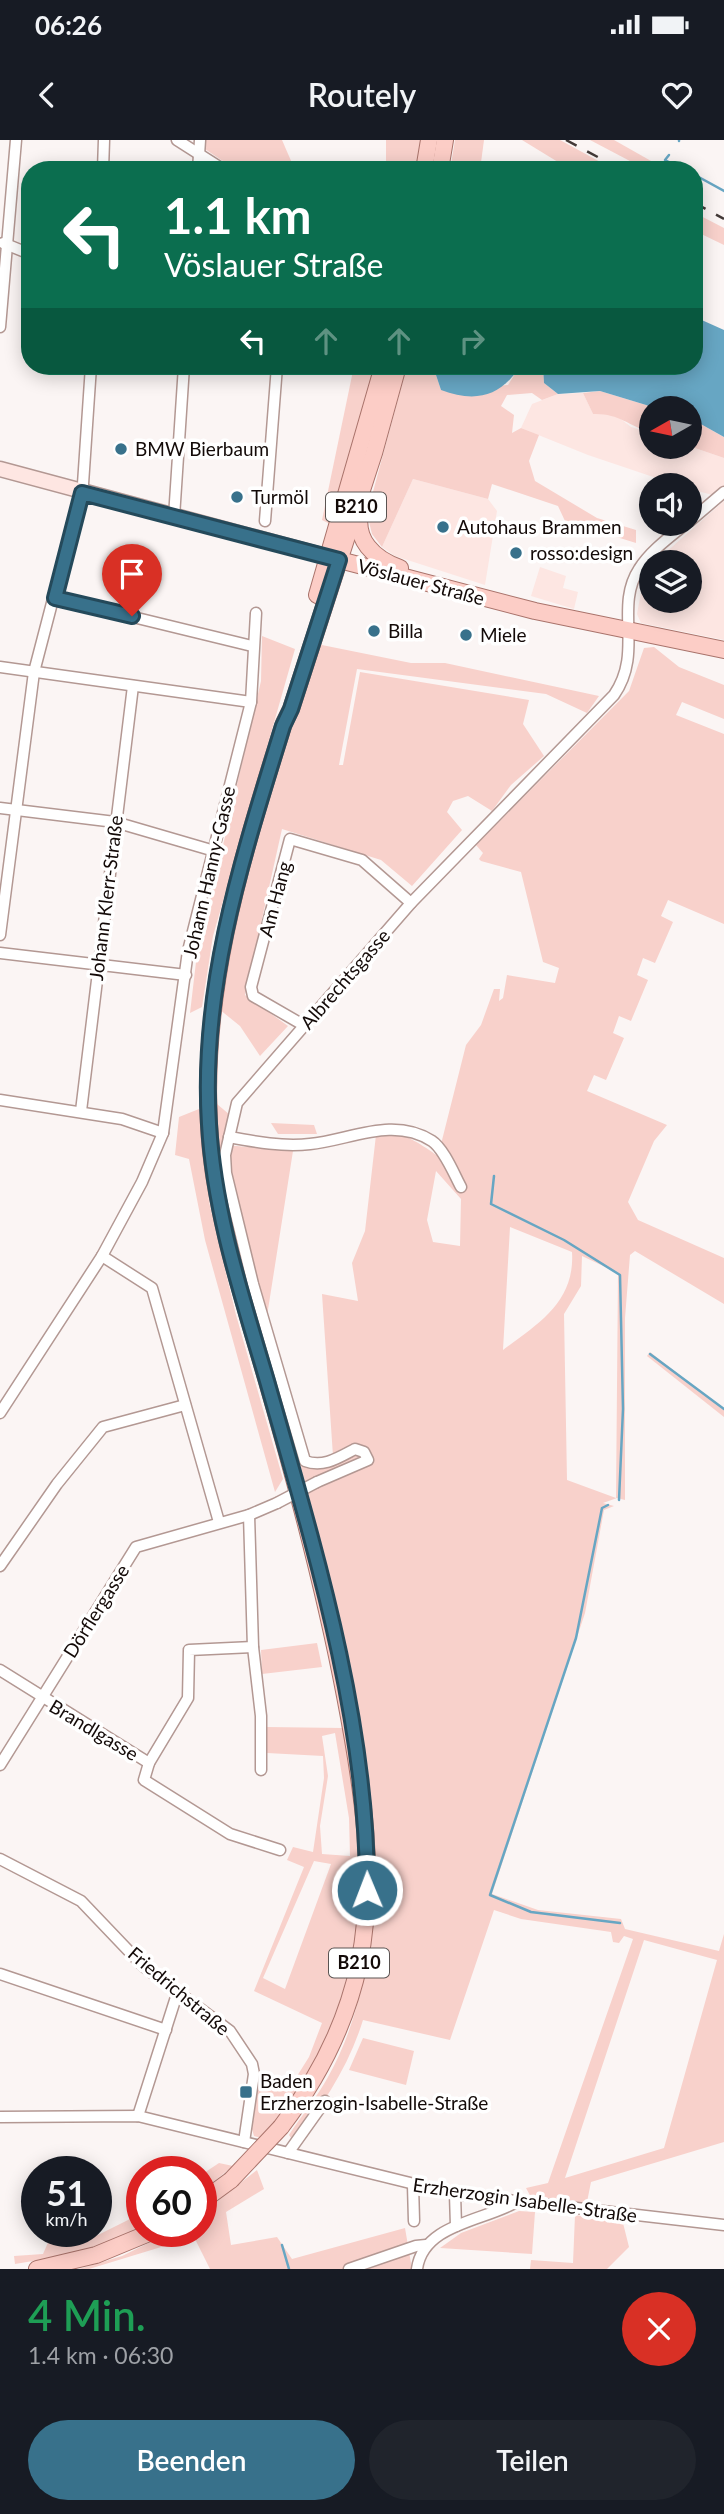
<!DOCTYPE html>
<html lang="de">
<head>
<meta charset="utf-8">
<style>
  body { margin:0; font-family:Lato,sans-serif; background:#20242c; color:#f1f3f6; height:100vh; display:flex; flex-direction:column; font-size:26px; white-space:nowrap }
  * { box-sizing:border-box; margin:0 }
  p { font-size:23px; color:#9ea1a6 }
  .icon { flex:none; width:38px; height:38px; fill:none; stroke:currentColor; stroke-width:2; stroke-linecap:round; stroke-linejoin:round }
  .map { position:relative; height:2129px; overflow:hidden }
  .panel { display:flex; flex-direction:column; background:#171b24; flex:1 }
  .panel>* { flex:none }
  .guide { position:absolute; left:21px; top:21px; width:682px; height:214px; border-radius:28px; box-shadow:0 4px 18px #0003; background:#0b6e4f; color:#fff; overflow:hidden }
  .needle { width:46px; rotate:261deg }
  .tools { position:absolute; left:639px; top:256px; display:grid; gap:14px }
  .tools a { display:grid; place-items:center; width:63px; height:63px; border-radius:50%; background:#171b24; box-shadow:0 4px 18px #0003; font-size:35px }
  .speed { position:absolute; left:21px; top:2016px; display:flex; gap:14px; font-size:35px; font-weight:700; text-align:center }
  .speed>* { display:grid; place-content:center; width:91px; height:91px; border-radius:50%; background:#171b24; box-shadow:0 4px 18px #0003; line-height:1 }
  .speed small { font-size:18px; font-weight:400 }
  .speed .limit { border:10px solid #d22; background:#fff; color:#111 }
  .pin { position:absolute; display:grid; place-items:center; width:60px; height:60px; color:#fff; margin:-72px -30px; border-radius:50% 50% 50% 0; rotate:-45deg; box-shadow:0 0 7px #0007 }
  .pin .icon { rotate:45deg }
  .me { position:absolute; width:77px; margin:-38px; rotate:359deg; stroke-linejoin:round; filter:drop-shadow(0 0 5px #0008) }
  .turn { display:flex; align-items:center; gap:24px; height:147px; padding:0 28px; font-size:32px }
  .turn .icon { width:91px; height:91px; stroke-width:2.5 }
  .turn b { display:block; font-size:49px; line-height:60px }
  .lanes { display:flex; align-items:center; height:66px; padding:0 28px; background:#0003; justify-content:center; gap:35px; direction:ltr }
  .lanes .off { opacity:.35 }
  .round { display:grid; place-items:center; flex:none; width:74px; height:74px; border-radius:37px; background:#20242c }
  .head { display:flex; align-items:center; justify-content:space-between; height:119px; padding:0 28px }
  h1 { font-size:42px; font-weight:600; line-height:52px; color:#1e9e55 }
  .button { display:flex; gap:14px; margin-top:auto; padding:14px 28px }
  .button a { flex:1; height:80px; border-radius:42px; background:#38718b; color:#fff; font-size:28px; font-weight:600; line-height:80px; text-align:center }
  .button a+a { background:#20242c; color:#f1f3f6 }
  .status { display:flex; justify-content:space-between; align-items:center; height:49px; padding:0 35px; background:#171b24; direction:ltr }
  .status svg { height:19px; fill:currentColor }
  header { display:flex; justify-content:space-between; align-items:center; height:91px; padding:0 28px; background:#171b24; font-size:32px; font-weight:600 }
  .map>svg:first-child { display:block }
</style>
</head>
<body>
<div class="status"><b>06:26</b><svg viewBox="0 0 49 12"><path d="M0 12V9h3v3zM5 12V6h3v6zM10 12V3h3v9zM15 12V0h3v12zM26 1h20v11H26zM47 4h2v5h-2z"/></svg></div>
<header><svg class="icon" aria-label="back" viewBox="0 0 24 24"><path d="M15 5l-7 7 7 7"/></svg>Routely<svg class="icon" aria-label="heart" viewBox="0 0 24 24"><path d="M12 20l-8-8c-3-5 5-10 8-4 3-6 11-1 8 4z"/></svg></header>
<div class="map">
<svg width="724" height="2129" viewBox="0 0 724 2129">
  <rect width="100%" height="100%" fill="#fbf5f4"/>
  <g fill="#fde6e2">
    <polygon points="583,253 593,274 613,273 631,287 651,293 651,306 689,306 724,318 724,358 690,349 690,345 677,345 588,315 521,288 532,264 558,254"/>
    <polygon points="413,339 488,359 497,371 485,445 395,416 382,407"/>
    <polygon points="724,361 724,500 641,483 637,474 642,447 651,426 651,460 690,460 690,422 655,422"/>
    <polygon points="540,427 566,436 563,448 578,452 574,469 531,456"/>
  </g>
  <g fill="#f8d1cb" fill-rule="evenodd">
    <polygon points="206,0 282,0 295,30 236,30 205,9"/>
    <polygon points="386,0 422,0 418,30 386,30"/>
    <polygon points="455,0 484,0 480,30 450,30"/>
    <polygon points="522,0 560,0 615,30 571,30"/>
    <polygon points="590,0 614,0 667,30 647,30"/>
    <polygon points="695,73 724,88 724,105 695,91"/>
    <polygon points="354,226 375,226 330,384 322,380"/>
    <polygon points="407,226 433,226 441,250 508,245 520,226 543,226 544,243 558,254 542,260 532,253 507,255 501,266 514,275 512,293 521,288 539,295 529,321 535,341 597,378 636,390 636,403 565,381 558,366 492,344 488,359 413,339 382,407 372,394 367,374"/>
    <path d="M600,251L656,268H651V293C628,285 618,273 593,274L583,253Z"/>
    <polygon points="690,278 724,297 724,318 689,306"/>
    <polygon points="262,496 295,509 213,796 202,867 190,873 196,822 261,541"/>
    <polygon points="317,504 411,523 445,523 599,556 587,573 546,554 357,529 339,625 343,625 360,532 529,560 523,584 544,616 511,645 492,671 468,656 453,661 447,672 462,690 412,746 381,720 282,689 245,855 288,886 260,916 240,886 219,869 248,728"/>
    <path d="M654,507L679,527L724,545V579L682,562L676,575L724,594V784L668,760L661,776L673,782L655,823L643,818L637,835L648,840L631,881L619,876L613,893L624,898L606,940L594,935L587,951L667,985L654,1001L628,1062L638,1080L724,1118V1164L635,1111L630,1115L625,1178V1360L617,1358L603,1363L614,1366L604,1370L585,1473L492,1754L538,1770L621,1779L625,1789L719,1811L724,1794V2002L591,2042L586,2067L532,2059L526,2048L548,2043L633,1799L624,1796L619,1803L613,1802L611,1792L521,1779L494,1770L450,1900L363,1880C349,1926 323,1965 294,2002L289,1995C302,1975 317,1957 328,1937C359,1882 368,1822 375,1761L379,1751L373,1742L368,1661L229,1084L217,1004V964L230,975L225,1005L293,1011L267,1176L311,1320L333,1316L322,1154L358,1161L352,1123L365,1091L376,995C402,989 418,1003 438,1016L466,905L481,885L494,849H500L499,861L503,858L507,835L555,843L559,828L543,822L521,732L481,721L479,719L483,713L476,705L629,551L644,508ZM436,1031L461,1059L460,1106L433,1102L427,1080ZM510,1087L572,1112C575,1162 539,1183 503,1210ZM582,1116L618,1133L616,1358L567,1340L564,1174L581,1146ZM644,1800L717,1820L664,2008L565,2038Z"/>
    <polygon points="199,969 209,1062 236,1175 283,1339 275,1352 205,1100 189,1019 175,1015 179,977"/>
    <polygon points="271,983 314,985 317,994 278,994"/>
    <polygon points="650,1212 724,1270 724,1277 647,1216"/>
    <polygon points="317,1503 322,1527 262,1534 261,1510"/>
    <path d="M267,1587L343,1588C349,1625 358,1663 360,1700C366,1812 335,1914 261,1998L254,1996L252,1989L258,1941L287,1952L309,1917L322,1883L254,1851L304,1727L287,1720L293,1707L313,1712L324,1638L323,1616L267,1613ZM335,1593L349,1678L350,1716L322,1714L320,1686L328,1636L322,1596ZM314,1721L331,1724L285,1849L263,1838Z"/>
    <polygon points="363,1898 414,1911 406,1945 349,1930"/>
    <polygon points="219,2023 233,2026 201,2052 201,2035"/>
    <polygon points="257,2030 264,2049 226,2072 231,2105 277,2097 292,2119 405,2088 412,2129 210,2129 194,2097 89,2129 79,2129 122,2116 173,2091 201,2091 201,2074"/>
    <polygon points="519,2071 535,2072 532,2114 440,2108 461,2093"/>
    <path d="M142,2073V2087C102,2107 59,2117 15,2124L14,2116L43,2114L53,2091L98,2095Z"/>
    <polygon points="575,2075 623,2083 629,2107 607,2129 530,2129 531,2120 573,2123"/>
  </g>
  <g fill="#67a6c3">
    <polygon points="695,177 724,190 724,297 690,278 690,268 656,268 600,251 558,254 544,243 543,226 695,226"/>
    <path d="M433,226H520C501,257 475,263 441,250Z"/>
  </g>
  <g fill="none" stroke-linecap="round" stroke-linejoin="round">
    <g stroke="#67a6c3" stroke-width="2.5">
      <polyline points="679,1 679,0"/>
      <polyline points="669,15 665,20 684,30"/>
      <polyline points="574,27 579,30"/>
      <polyline points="660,30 660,29"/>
      <polyline points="695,35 724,51"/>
      <polyline points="494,1036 491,1064 564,1100 620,1135 623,1269 619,1360"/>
      <polyline points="650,1214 724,1269"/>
      <polyline points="608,1365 602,1368 576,1498 490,1755 531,1772 620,1783"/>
      <polyline points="282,2105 289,2129"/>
    </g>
    <defs>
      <g id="street">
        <polyline points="177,0 224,30"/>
        <polyline points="103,30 104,0"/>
        <polyline points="198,30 200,0"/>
        <polyline points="3,103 30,114"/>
        <polyline points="0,187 16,0"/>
        <polyline points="174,377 184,226"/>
        <polyline points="265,381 277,226"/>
        <polyline points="690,381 724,352"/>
        <polyline points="55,458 252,506"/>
        <polyline points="0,527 251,562"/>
        <polyline points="0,668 115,682 211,710"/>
        <polyline points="0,795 34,532 83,344 91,226"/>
        <polyline points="0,813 186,835"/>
        <polyline points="305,886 253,856 251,847 290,699 362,720 411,763"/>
        <polyline points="0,960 122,979 163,993"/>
        <polyline points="81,971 133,546"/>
        <path d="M229,997C256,1002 283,1007 310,1004C350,1000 393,976 432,1001C444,1009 454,1034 461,1047"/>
        <polyline points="102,1116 152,1148 219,1382"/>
        <polyline points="0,1273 102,1116 142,1042 163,993 188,811 251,562 256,473"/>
        <path d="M317,1342L368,1320L364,1312L355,1309C338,1318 323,1328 305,1321L253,1144L226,1033L225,1015L237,963L411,763L614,555C644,512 614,467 639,429C650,411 671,396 687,383"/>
        <polyline points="249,1375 253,1507 261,1576 261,1630"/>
        <polyline points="0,1426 57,1344 103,1287 185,1265"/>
        <polyline points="0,1530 149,1623 144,1640 230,1694 280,1710"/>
        <polyline points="149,1623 188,1558 189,1510 253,1507"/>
        <polyline points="0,1625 136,1407 249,1375 277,1363"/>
        <polyline points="0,1719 81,1761 143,1826 230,1891 252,1924 254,1934 244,2002"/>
        <polyline points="0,1834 166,1890"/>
        <polyline points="138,1976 177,1854"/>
        <polyline points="0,1977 138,1976 455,2054 724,2085"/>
        <polyline points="288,2013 325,1961"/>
        <polyline points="413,2045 414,2081"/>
        <polyline points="455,2054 456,2086"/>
        <polyline points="349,2129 416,2106 426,2105"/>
        <path d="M417,2129C423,2083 486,2081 518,2061"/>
      </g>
      <polyline id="secondary" points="0,329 328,417"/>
      <g id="primary">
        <polyline points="424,30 429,0"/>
        <polyline points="440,30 445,0"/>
        <path d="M361,370C353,399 374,419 400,428"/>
        <polyline points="328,417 535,471 724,510"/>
        <polyline points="317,455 383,226"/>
        <path d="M281,1987C318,1939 346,1884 359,1824C377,1735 362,1644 345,1556C324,1446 295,1338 264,1231C243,1158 219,1086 211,1011C196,863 240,723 284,583L291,569L374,313L398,226"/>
        <polyline points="201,2062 231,2040"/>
        <polyline points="37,2129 96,2115 154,2091"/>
      </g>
    </defs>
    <use href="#street" stroke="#b39893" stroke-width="13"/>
    <use href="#secondary" stroke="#b39893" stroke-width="17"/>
    <use href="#primary" stroke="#a9736b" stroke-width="18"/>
    <use href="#street" stroke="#fff" stroke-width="10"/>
    <use href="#secondary" stroke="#fee6e2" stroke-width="14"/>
    <use href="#primary" stroke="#fccdc6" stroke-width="16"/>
    <g stroke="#423937" stroke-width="2.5" stroke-dasharray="12 12" stroke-linecap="butt">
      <polyline points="566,0 622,30"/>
      <polyline points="695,63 724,79"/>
    </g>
    <defs>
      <polyline id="street-bridge" points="277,1363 317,1342"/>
      <polyline id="primary-bridge" points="231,2040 281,1987"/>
    </defs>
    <use href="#street-bridge" stroke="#b39893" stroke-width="13" stroke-linecap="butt"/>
    <use href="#primary-bridge" stroke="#a9736b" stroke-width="18" stroke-linecap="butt"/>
    <use href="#street-bridge" stroke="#fff" stroke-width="10"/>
    <use href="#primary-bridge" stroke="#fccdc6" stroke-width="16"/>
  </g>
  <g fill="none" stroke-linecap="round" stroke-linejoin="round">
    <defs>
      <path id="route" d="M132,476L55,458L82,353L339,420L291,569L283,586C243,716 200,846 209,984C214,1073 242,1156 267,1241C313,1403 368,1580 367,1750"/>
    </defs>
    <use href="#route" stroke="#24495a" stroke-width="18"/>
    <use href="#route" stroke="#38718b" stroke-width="12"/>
  </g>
  <g fill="#38718b" stroke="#fff" stroke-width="2.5">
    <circle cx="121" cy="309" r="7"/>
    <circle cx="237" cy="357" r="7"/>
    <circle cx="443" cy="387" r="7"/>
    <circle cx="516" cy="413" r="7"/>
    <circle cx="374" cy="491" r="7"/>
    <circle cx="466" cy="495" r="7"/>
    <rect x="239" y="1945" width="14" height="14" rx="3.5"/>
  </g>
  <g text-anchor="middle" stroke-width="7" stroke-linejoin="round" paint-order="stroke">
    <g fill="#fff" stroke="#5a5452" stroke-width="2">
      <rect x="326" y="352.5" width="60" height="29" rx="5"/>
      <rect x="329" y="1808.5" width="60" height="29" rx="5"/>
    </g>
    <g font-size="18" font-weight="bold" fill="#130a08">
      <text x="356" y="373">B210</text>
      <text x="359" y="1829">B210</text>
    </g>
    <g font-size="19" fill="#130a08" stroke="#fff" text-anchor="start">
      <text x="135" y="316">BMW Bierbaum</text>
      <text x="251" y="364">Turmöl</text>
      <text x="457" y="394">Autohaus Brammen</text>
      <text x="530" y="420">rosso:design</text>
      <text x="388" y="498">Billa</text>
      <text x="480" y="502">Miele</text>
      <text x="260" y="1948">Baden<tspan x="260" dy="22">Erzherzogin-Isabelle-Straße</tspan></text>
    </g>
    <g font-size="19" fill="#130a08" stroke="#fff">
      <text transform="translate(421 442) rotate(15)" y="7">Vöslauer Straße</text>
      <text transform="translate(209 732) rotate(-77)" y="7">Johann Hanny-Gasse</text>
      <text transform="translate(106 758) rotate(-83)" y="7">Johann Klerr-Straße</text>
      <text transform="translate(275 759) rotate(-75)" y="7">Am Hang</text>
      <text transform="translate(345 839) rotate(-49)" y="7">Albrechtsgasse</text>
      <text transform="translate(96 1471) rotate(-58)" y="7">Dörflergasse</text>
      <text transform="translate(94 1590) rotate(31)" y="7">Brandlgasse</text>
      <text transform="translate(179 1851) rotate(40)" y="7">Friedrichstraße</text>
      <text transform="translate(525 2060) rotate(8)" y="7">Erzherzogin Isabelle-Straße</text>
    </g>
  </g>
</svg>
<div class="tools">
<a><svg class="needle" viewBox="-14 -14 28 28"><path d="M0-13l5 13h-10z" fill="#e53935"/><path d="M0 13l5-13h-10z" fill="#9ea1a6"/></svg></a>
<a><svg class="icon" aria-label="sound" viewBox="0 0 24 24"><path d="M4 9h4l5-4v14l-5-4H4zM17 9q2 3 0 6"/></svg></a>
<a><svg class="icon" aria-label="layers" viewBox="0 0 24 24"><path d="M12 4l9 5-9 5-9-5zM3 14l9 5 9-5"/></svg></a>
</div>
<div class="speed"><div>51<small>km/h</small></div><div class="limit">60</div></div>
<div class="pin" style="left:132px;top:476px;background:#d93025"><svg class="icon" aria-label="arrive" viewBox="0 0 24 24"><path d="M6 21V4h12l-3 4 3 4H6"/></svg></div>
<svg class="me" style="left:367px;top:1750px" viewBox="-20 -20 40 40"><circle r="17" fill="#38718b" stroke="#fff" stroke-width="3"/><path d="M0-11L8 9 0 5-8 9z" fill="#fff"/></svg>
<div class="guide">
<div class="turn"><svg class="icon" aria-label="left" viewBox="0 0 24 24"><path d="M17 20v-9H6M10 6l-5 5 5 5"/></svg><div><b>1.1 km</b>Vöslauer Straße</div></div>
<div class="lanes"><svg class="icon" aria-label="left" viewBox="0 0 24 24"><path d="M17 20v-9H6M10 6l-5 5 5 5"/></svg><svg class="icon off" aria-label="ahead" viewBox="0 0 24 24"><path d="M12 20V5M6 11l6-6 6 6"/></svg><svg class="icon off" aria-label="ahead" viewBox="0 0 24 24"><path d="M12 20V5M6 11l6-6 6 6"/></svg><svg class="icon off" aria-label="right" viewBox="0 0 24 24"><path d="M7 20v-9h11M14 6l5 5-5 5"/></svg></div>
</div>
</div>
<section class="panel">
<div class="head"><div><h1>4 Min.</h1><p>1.4 km · 06:30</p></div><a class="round" style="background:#d93025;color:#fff"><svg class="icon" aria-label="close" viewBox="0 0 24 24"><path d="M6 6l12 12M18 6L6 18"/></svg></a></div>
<div class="button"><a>Beenden</a><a>Teilen</a></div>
</section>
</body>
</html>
